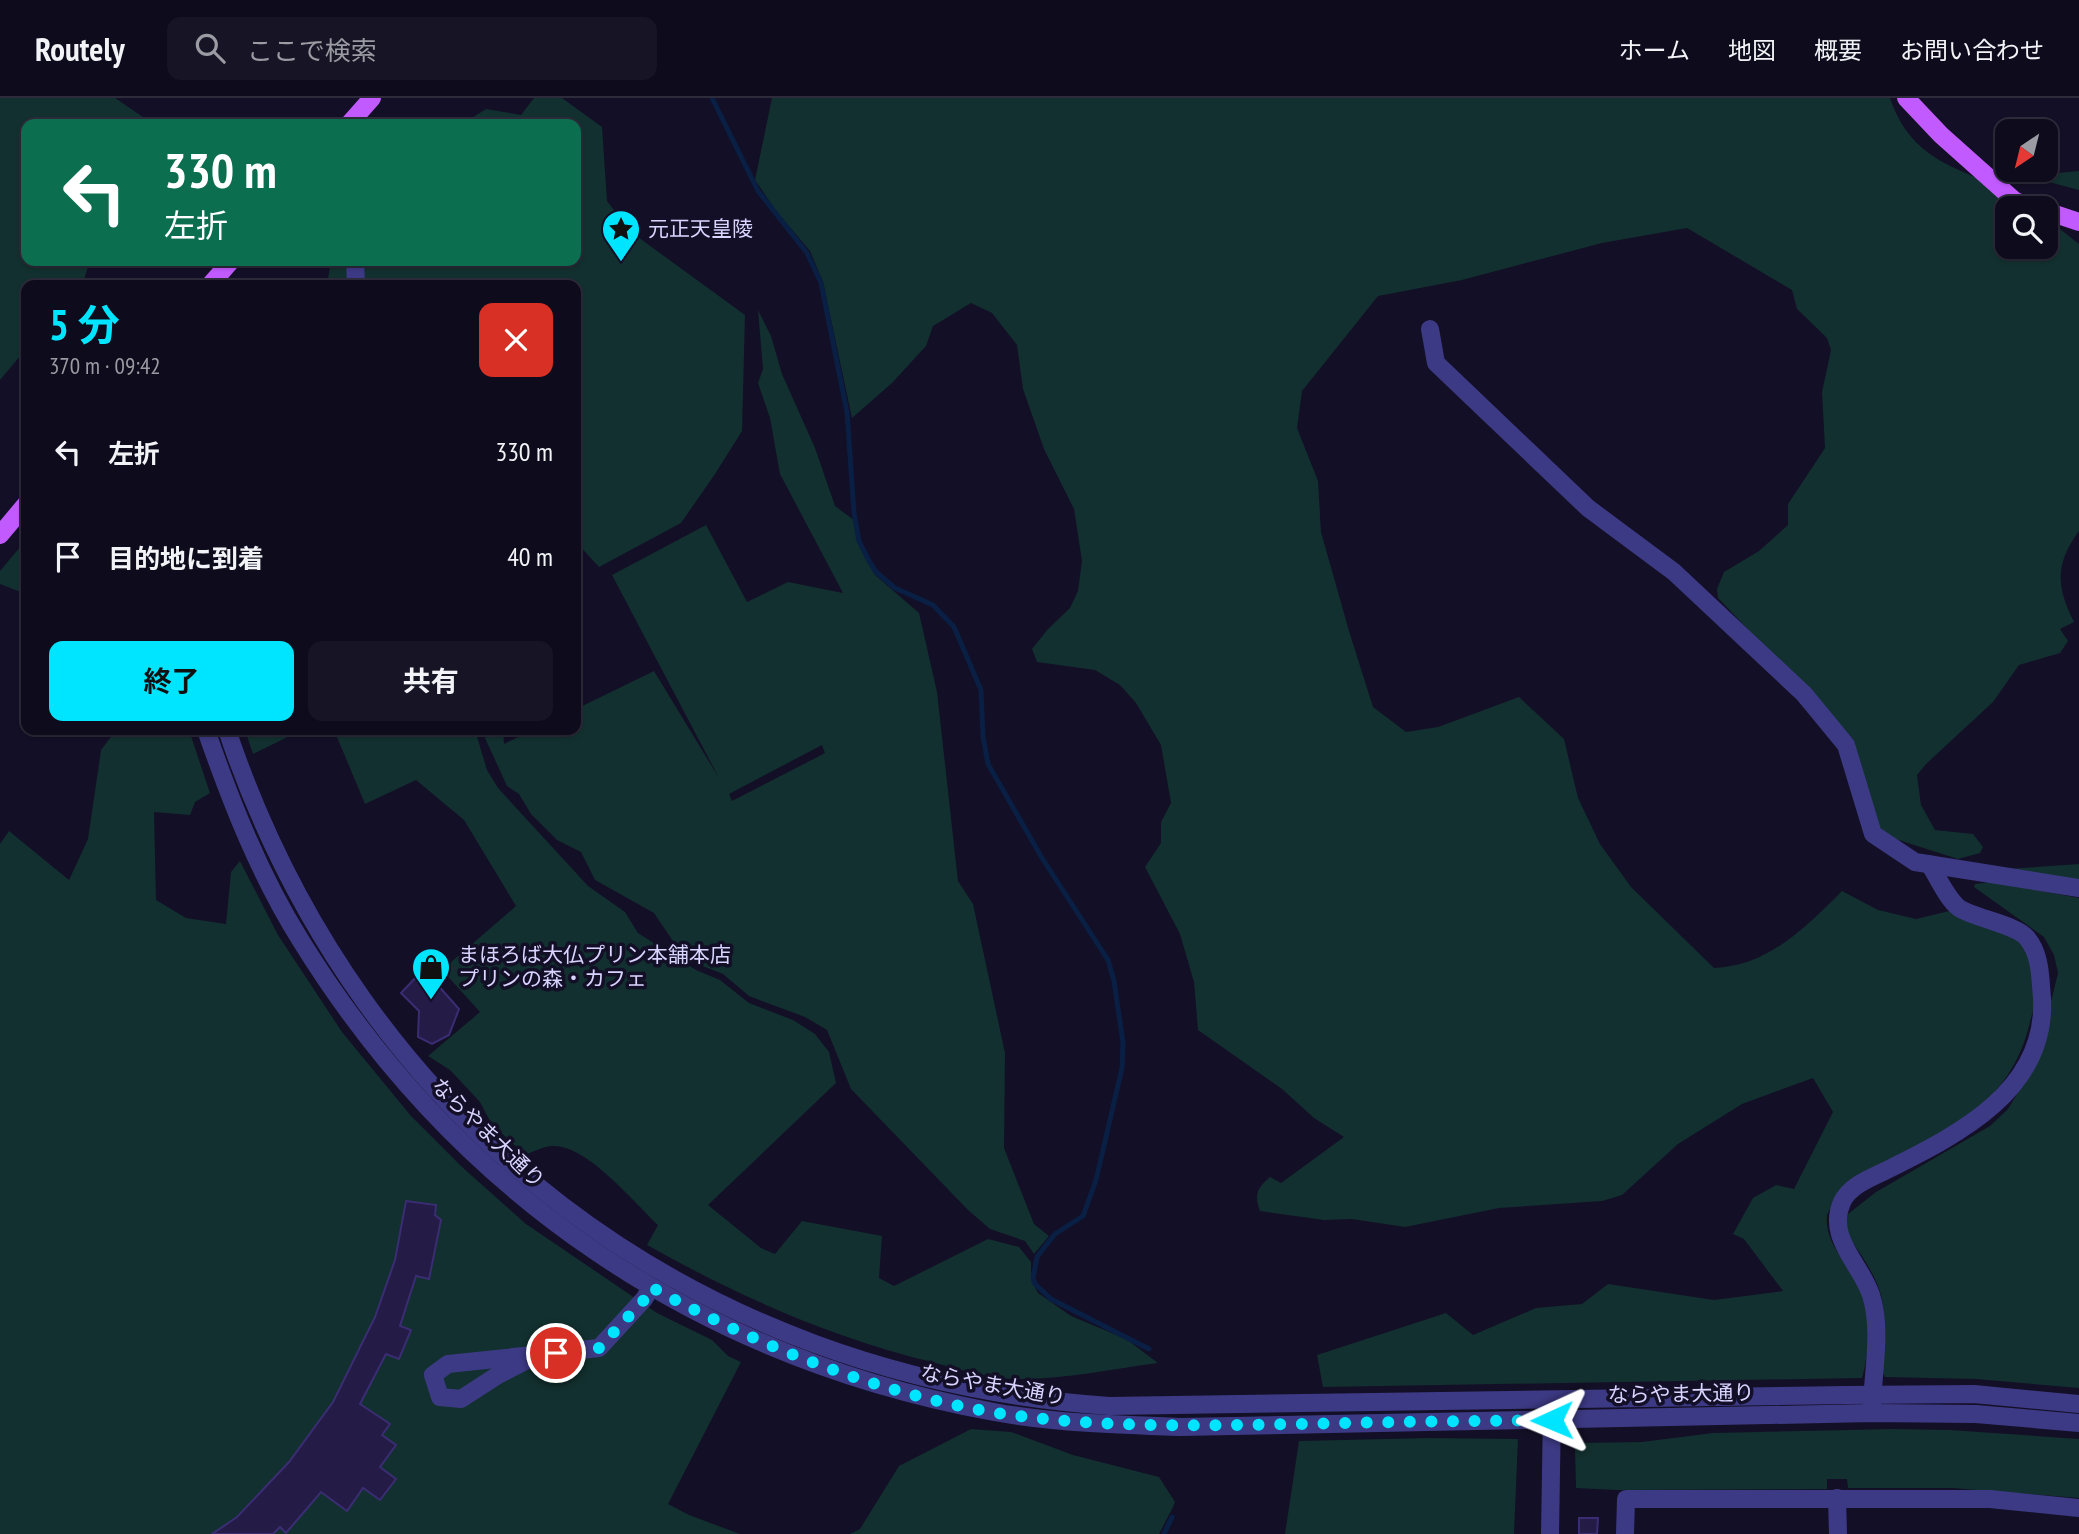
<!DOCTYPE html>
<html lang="ja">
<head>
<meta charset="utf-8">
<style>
  body { margin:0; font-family:"PT Sans Narrow","Noto Sans JP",sans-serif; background:#171425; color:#f1f3f6; height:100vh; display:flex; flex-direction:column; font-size:26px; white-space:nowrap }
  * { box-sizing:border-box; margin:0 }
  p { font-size:23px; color:#9b9ba3 }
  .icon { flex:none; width:38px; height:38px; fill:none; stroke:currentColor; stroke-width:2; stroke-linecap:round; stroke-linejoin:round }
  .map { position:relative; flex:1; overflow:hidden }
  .details { position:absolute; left:21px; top:182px; width:560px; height:455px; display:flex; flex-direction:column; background:#0e0b1c; border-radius:14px; box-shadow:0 2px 5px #0004,0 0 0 2px #2e2b3b }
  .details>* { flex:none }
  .guide { position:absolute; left:21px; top:21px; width:560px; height:147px; border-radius:14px; box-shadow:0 2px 5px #0004,0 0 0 2px #2e2b3b; background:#0b6e4f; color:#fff; overflow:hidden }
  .needle { width:46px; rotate:215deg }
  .buttons { position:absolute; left:1995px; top:21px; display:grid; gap:14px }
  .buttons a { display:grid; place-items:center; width:63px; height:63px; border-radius:14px; background:#0e0b1c; box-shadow:0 2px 5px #0004,0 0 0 2px #2e2b3b; font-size:35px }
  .pin { position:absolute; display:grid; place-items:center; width:60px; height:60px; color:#fff; margin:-30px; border:4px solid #fff; border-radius:50%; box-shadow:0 2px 7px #0007 }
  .me { position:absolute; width:77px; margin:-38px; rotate:269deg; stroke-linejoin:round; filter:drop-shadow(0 0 5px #0008) }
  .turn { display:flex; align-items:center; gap:24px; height:147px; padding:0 28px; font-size:32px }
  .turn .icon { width:91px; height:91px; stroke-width:2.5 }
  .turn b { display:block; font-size:49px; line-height:60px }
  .round { display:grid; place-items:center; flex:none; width:74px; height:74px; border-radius:14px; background:#171425 }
  .headline { display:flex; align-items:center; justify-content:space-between; height:119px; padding:0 28px }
  h1 { font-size:42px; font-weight:700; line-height:52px; color:#00e5ff }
  .action { display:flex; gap:14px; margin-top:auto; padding:14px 28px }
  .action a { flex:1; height:80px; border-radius:14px; background:#00e5ff; color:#111; font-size:28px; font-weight:700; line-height:80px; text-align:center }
  .action a+a { background:#171425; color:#f1f3f6 }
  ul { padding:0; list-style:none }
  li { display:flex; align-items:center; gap:21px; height:105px; padding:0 28px }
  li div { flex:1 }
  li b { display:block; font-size:26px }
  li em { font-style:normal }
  header { display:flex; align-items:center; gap:42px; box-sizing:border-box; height:98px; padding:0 35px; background:#0e0b1c; border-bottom:2px solid #2e2b3b }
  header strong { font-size:33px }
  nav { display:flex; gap:38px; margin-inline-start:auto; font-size:24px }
  .search { width:490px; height:63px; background:#171425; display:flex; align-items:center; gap:18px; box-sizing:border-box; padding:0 24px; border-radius:14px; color:#9b9ba3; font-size:26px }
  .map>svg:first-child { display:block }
</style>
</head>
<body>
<header>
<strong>Routely</strong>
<div class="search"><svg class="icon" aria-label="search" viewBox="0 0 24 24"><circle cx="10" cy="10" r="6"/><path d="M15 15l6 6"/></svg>ここで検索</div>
<nav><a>ホーム</a><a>地図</a><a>概要</a><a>お問い合わせ</a></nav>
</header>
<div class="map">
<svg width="2079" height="1436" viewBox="0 0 2079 1436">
  <rect width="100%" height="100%" fill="#130f26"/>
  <g fill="#12302f" fill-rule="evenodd">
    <polygon points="0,0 115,0 153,26 26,26 26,163 90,163 84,181 79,187 26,187 26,251 0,282"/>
    <polygon points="534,0 562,0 602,29 607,103 631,134 745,217 742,333 715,376 681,425 599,469 576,444 576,187 363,187 363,163 576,163 576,26 462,26 486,11 521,17"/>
    <path d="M772,0H1890C1916,77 1980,69 2033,110H2007V149H2046V120L2079,146V433C2055,466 2056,488 2074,524L2060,531L2068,543L2060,555L2019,567L1993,604L1926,666L1917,677L1921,707L1935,732L1973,736L1983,749L1980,755L1958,761L1886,738L1875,727L1853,641L1718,500L1717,491L1724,474L1759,453L1788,427V406L1825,350L1822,294L1831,252L1827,240L1797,211L1792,192L1687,130L1602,145L1462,182L1378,198L1302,293L1297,330L1318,383L1321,434L1349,533L1373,609L1406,634L1438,629L1519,599L1564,641L1578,700L1600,746L1631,789L1714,870C1768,868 1805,830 1842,793L1878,812L1916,821L1970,808C1995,826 2040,847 2039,882C2039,896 2033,911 2030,924C2010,1009 1947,1031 1879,1072C1858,1085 1838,1094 1827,1117C1824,1148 1851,1167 1864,1194C1873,1212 1868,1261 1862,1280L1323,1289L1317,1257L1446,1215L1473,1237L1536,1210L1582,1206L1608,1186L1714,1202L1783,1193L1744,1141L1733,1136L1753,1100L1776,1087L1794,1091L1833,1014L1813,980L1742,1006L1678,1046L1622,1097L1602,1103L1499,1110L1405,1129L1352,1121L1324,1122L1260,1113C1254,1097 1257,1090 1270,1079L1281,1085L1344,1039L1314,1020L1282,991L1198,932L1194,884L1180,836L1145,769L1161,745V724L1171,705L1161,647L1136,605L1120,587L1095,572L1037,564L1032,551L1048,531L1070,510L1078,493L1082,463L1074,411L1044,351L1023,291L1017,247L992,215L971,205L933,228L926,248L892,285L852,320L823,184L810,153L777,114L755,82Z"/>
    <polygon points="2079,73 2079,92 2026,78"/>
    <polygon points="331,163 353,163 354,187 327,187"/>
    <path d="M758,212L771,238L782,276L815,350L835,408L854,422L857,443L874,476L919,515L937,594L958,783L973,806L1005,955L1004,1050L1034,1126L1049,1138L1034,1156L1025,1143L990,1131L968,1112L851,991L827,932L805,919L749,898L723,876L695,865L681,855L654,815L595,782L581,754L557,742L531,716L519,696L507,688L485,640L484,632H503L504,646L533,632H576V611L654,573L719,680L612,477L706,427L747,504L788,484L843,495L780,376L770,320L758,285L763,271ZM822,647L825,655L732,703L729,696Z"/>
    <polygon points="26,442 26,496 0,486 0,473"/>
    <polygon points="116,632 189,632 210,695 195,704 190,717 154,714 156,802 186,820 226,826 231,774 240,763 278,837 342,934 411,1018 462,1069 526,1126 657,1215 712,1242 728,1258 741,1264 668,1406 689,1417 740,1436 0,1436 0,746 9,733 69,782 88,741 101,652"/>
    <polygon points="245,632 302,632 253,656"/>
    <path d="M334,632H475L487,672L498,690L588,788L625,814L638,835L696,872L720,882L749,905L793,922L815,936L829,954L836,985L708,1107L761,1150L775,1156L802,1123L882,1138L879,1180L894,1188L988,1141L1019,1149L1031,1164V1181L1038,1195L1071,1218L1126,1241L1158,1265C1111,1271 1062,1282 1015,1281C988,1280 958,1271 932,1264C830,1239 738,1198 647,1147L658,1127C635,1105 585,1045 552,1048C544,1048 533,1054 525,1057L491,1025L480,1004L450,972L428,958L480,914L442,872L516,808L464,722L416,682L365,706Z"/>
    <polygon points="2079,766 2079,783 2007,771"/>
    <path d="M1992,784L2079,800V1290L1976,1281L1885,1279L1881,1271C1887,1198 1887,1194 1845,1133L1848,1116L1876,1094L1990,1028L2008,1011L2031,973L2042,941L2058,875L2054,857L2044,839L1974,789L1975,786Z"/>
    <polygon points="971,1331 1011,1334 1073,1357 1159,1379 1175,1404 1173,1409 1159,1436 850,1436 860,1431 899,1368"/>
    <polygon points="1894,1331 1950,1332 2079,1341 2079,1400 1952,1390 1848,1390 1847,1381 1827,1381 1827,1391 1617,1392 1576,1390 1575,1351 1580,1345 1642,1344 1713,1335"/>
    <polygon points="1429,1340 1518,1341 1514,1436 1285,1436 1299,1343"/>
  </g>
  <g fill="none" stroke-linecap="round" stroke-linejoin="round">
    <g stroke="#0a1f44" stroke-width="5">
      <polyline points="712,0 758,93 807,155 821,185 847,314 854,415 859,443 868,461 876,474 895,490 933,507 954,529 981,592 983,639 988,666 1042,760 1108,862 1114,883 1123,945 1122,970 1096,1082 1083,1118 1055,1136 1043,1151 1037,1159 1033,1180 1035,1186 1051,1201 1149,1251"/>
      <polyline points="1164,1436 1172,1419"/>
    </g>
  </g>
  <g fill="#241b47" stroke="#3b2d73" stroke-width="2">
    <polygon points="427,875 459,911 449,937 432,946 418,939 419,913 401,895 419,876 423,880"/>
    <polygon points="406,1103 436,1107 435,1117 441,1122 429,1181 416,1178 400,1228 411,1232 399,1261 386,1256 360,1306 390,1326 382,1337 396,1347 380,1369 396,1381 380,1402 363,1390 347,1413 321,1394 286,1435 280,1429 273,1436 212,1436 237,1419 289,1364 333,1304 375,1219 395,1162"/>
    <polygon points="1579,1420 1598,1420 1597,1436 1579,1436"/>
  </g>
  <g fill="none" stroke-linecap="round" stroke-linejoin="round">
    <g stroke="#3d3a85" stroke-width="18">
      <polyline points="355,163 356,187"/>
      <polyline points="1430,231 1436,265 1588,410 1674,474 1804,596 1846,647 1873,736 1915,764 2079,790"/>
      <path d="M206,632C231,704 260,778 301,843C459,1098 699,1260 994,1314C1055,1325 1118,1327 1180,1329L1872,1315L1976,1316L2079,1325"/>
      <path d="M227,632C360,1028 694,1279 1109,1308L1846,1297L1974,1296L2079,1306"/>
      <polyline points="535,1258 498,1277 461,1301 440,1299 433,1277 448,1266 599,1250 644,1201 651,1190"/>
      <path d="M1872,1308C1873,1272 1882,1232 1871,1197C1861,1166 1826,1140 1842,1104C1850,1087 1873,1079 1889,1071C1959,1036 2047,992 2042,900C2040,879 2041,857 2027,840C2017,827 1974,820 1959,810C1947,801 1938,779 1929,766"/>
      <polyline points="1837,1400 1838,1436"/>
      <polyline points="1550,1436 1552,1312"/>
      <polyline points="1625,1436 1626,1401 1990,1401 2079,1410"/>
    </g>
    <g stroke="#c25bff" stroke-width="18">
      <polyline points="1906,0 1941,37 2015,103 2036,110"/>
      <polyline points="349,26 372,0"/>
      <polyline points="2046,113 2079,124"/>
      <polyline points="210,187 231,163"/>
      <polyline points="0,437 26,406"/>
    </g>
  </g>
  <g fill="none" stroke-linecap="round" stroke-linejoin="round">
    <path stroke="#00e5ff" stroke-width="12" stroke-dasharray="0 21.6" d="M556,1255L599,1250L644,1202L651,1189C759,1248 875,1295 997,1315C1097,1330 1197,1328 1298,1326C1383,1324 1467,1323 1552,1322"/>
  </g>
  <defs>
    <symbol id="sight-pin" viewBox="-11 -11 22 30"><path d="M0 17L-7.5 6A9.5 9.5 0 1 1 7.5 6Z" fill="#00e5ff" stroke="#130f26"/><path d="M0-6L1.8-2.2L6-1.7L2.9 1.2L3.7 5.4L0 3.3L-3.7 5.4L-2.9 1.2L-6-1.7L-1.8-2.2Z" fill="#111"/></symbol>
    <symbol id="shop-pin" viewBox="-11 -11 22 30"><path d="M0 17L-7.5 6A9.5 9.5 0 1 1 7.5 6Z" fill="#00e5ff" stroke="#130f26"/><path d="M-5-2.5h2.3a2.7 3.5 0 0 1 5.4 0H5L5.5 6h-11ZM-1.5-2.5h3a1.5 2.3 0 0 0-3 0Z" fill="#111"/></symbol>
  </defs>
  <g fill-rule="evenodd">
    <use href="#sight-pin" x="599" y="109" width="44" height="60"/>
    <use href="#shop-pin" x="409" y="847" width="44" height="60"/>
  </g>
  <g text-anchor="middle" stroke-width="7" stroke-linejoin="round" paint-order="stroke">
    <g font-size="21" fill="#d9d4ff" stroke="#130f26" text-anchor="start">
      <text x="648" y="138">元正天皇陵</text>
      <text x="458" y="864">まほろば大仏プリン本舗本店<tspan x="458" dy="24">プリンの森・カフェ</tspan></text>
    </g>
    <g font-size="21" fill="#d9d4ff" stroke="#130f26">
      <text transform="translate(488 1035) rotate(44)" y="7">ならやま大通り</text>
      <text transform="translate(993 1287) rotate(10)" y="7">ならやま大通り</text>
      <text transform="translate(1681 1296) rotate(-1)" y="7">ならやま大通り</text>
    </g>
  </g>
</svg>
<div class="buttons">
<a><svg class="needle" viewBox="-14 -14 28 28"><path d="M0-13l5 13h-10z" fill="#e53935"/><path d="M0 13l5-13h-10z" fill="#9b9ba3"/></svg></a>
<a><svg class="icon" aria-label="search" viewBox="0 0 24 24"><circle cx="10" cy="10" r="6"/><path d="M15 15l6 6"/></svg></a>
</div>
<div class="pin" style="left:556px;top:1255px;background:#d93025"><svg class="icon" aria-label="arrive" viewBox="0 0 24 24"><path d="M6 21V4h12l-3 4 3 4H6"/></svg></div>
<svg class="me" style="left:1552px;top:1322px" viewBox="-20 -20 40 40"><path d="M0-17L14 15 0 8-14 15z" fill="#00e5ff" stroke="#fff" stroke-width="4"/></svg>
<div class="guide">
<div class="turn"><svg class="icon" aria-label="left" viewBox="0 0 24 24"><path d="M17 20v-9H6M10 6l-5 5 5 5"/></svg><div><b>330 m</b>左折</div></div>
</div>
<section class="details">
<div class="headline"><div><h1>5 分</h1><p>370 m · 09:42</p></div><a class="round" style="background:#d93025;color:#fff"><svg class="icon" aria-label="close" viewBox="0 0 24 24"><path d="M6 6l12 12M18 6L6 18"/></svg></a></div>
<ul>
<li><svg class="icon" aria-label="left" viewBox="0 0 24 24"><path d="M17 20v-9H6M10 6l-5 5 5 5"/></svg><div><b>左折</b></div><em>330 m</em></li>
<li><svg class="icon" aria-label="arrive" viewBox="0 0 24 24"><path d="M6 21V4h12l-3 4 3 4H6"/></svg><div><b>目的地に到着</b></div><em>40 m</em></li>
</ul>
<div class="action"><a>終了</a><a>共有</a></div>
</section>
</div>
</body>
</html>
